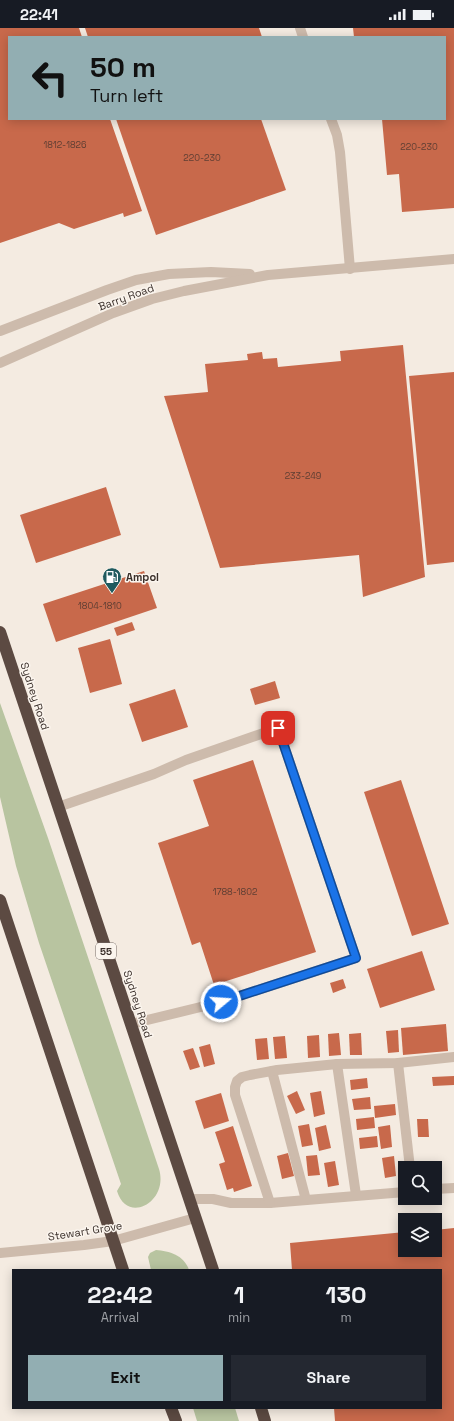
<!DOCTYPE html>
<html lang="en">
<head>
<meta charset="utf-8">
<style>
  body { margin:0; font-family:"Space Grotesk",sans-serif; background:#242831; color:#f1f3f6; height:100vh; display:flex; flex-direction:column; font-size:15px; white-space:nowrap }
  * { box-sizing:border-box; margin:0 }
  p { font-size:13px; color:#9ea1a6 }
  .icon { flex:none; width:22px; height:22px; fill:none; stroke:currentColor; stroke-width:2; stroke-linecap:round; stroke-linejoin:round }
  .map { position:relative; flex:1; overflow:hidden }
  .sheet { position:absolute; left:12px; top:1241px; width:430px; height:140px; display:flex; flex-direction:column; background:#171b24; border-radius:0px; box-shadow:0 2px 10px #0003 }
  .sheet>* { flex:none }
  .hud { position:absolute; left:8px; top:8px; width:438px; height:84px; border-radius:0px; box-shadow:0 2px 10px #0003; background:#92aeb2; color:#111; overflow:hidden }
  .buttons { position:absolute; left:398px; top:1133px; display:grid; gap:8px }
  .buttons a { display:grid; place-items:center; width:44px; height:44px; border-radius:0px; background:#171b24; box-shadow:0 2px 10px #0003; font-size:20px }
  .pin { position:absolute; display:grid; place-items:center; width:34px; height:34px; color:#fff; margin:-17px; border-radius:8px; box-shadow:0 2px 6px #0006 }
  .me { position:absolute; width:44px; margin:-22px; rotate:72deg; stroke-linejoin:round; filter:drop-shadow(0 0 3px #0008) }
  .turn { display:flex; align-items:center; gap:14px; height:84px; padding:0 16px; font-size:18px }
  .turn .icon { width:52px; height:52px; stroke-width:2.5 }
  .turn b { display:block; font-size:28px; line-height:34px }
  .eta { display:flex; justify-content:space-evenly; align-items:center; height:68px; text-align:center }
  .eta b { font-size:24px; font-weight:700; line-height:28px }
  .primary-button { display:flex; gap:8px; margin-top:auto; padding:8px 16px }
  .primary-button a { flex:1; height:46px; border-radius:0px; background:#92aeb2; color:#111; font-size:16px; font-weight:700; line-height:46px; text-align:center }
  .primary-button a+a { background:#242831; color:#f1f3f6 }
  .status { display:flex; justify-content:space-between; align-items:center; height:28px; padding:0 20px; background:#171b24; direction:ltr }
  .status svg { height:11px; fill:currentColor }
  .map>svg:first-child { display:block }
</style>
</head>
<body>
<div class="status"><b>22:41</b><svg viewBox="0 0 49 12"><path d="M0 12V9h3v3zM5 12V6h3v6zM10 12V3h3v9zM15 12V0h3v12zM26 1h20v11H26zM47 4h2v5h-2z"/></svg></div>
<div class="map">
<svg width="454" height="1393" viewBox="0 0 454 1393">
  <rect width="100%" height="100%" fill="#f4ebe1"/>
  <g fill="#b8c4a0">
    <path d="M0,675L48,810L159,1141C169,1174 127,1197 117,1163L121,1156L39,915L16,838L0,769Z"/>
    <path d="M156,1222C169,1223 184,1227 189,1242H151L148,1229L150,1225Z"/>
    <polygon points="193,1380 235,1380 239,1393 197,1393"/>
  </g>
  <g fill="#c8694b">
    <polygon points="0,0 79,0 82,9 9,9 9,91 110,91 142,183 124,189 123,185 74,201 59,195 0,215"/>
    <polygon points="85,0 259,0 262,9 88,9"/>
    <polygon points="353,0 454,0 454,180 402,184 399,146 387,147 382,91 445,91 445,9 354,9"/>
    <polygon points="116,91 261,91 286,162 156,207"/>
    <polygon points="403,317 425,549 363,569 359,527 220,540 164,368 208,364 205,336 248,332 247,326 262,324 263,331 277,330 278,339 341,333 340,323"/>
    <polygon points="454,344 454,534 427,537 409,348"/>
    <polygon points="106,459 121,507 36,535 20,487"/>
    <polygon points="144,543 157,580 56,614 43,576"/>
    <polygon points="132,594 135,602 117,608 114,600"/>
    <polygon points="110,611 122,656 90,665 78,620"/>
    <polygon points="275,653 280,670 255,677 250,661"/>
    <polygon points="175,661 188,699 142,714 129,676"/>
    <polygon points="253,732 316,924 214,957 200,914 192,917 158,815 209,798 193,752"/>
    <polygon points="401,752 449,896 412,908 364,764"/>
    <polygon points="422,923 435,962 380,980 367,941"/>
    <polygon points="343,951 346,960 333,965 330,955"/>
    <polygon points="446,996 448,1023 403,1027 401,1000"/>
    <polygon points="398,1002 399,1024 388,1025 386,1003"/>
    <polygon points="339,1005 341,1027 329,1028 328,1006"/>
    <polygon points="361,1005 362,1027 350,1027 349,1006"/>
    <polygon points="319,1007 320,1029 308,1030 307,1008"/>
    <polygon points="285,1008 287,1030 275,1031 273,1009"/>
    <polygon points="267,1010 269,1031 257,1032 255,1011"/>
    <polygon points="210,1016 215,1036 204,1039 199,1019"/>
    <polygon points="193,1020 200,1039 190,1042 183,1023"/>
    <polygon points="454,1048 454,1057 433,1058 432,1049"/>
    <polygon points="367,1050 368,1060 351,1062 350,1052"/>
    <polygon points="297,1063 305,1082 296,1086 287,1068"/>
    <polygon points="321,1063 325,1086 314,1089 310,1065"/>
    <polygon points="221,1065 229,1093 204,1101 195,1073"/>
    <polygon points="370,1069 371,1081 354,1082 352,1071"/>
    <polygon points="395,1076 396,1087 375,1090 374,1078"/>
    <polygon points="374,1089 375,1100 357,1102 356,1091"/>
    <polygon points="417,1091 428,1091 429,1109 418,1109"/>
    <polygon points="309,1096 313,1117 302,1119 298,1098"/>
    <polygon points="326,1097 331,1120 319,1123 315,1100"/>
    <polygon points="390,1097 392,1119 381,1121 378,1099"/>
    <polygon points="233,1098 252,1158 234,1164 233,1160 227,1162 219,1136 225,1134 215,1104"/>
    <polygon points="377,1108 378,1119 360,1121 359,1110"/>
    <polygon points="288,1125 294,1148 282,1151 277,1128"/>
    <polygon points="317,1127 320,1147 308,1148 306,1128"/>
    <polygon points="394,1128 396,1148 385,1150 382,1130"/>
    <polygon points="335,1133 339,1157 328,1159 324,1135"/>
    <polygon points="454,1200 454,1393 335,1393 334,1380 441,1380 441,1242 292,1242 290,1215 405,1204 405,1222 435,1222 435,1202"/>
  </g>
  <g fill="none" stroke-linecap="round" stroke-linejoin="round">
    <g stroke="#cdbbac" stroke-width="10">
      <polyline points="300,0 303,9"/>
      <polyline points="331,91 337,107 340,124 350,241"/>
      <polyline points="0,303 107,262 136,252 169,246 211,244 250,246"/>
      <polyline points="0,335 113,285 152,271 184,263 268,247 454,231"/>
      <polyline points="58,779 154,746 186,732 278,700 356,930 221,974 131,996"/>
      <polyline points="398,1035 410,1140"/>
      <polyline points="337,1036 356,1167"/>
      <polyline points="272,1043 306,1172"/>
      <polyline points="435,1161 454,1160"/>
      <polyline points="189,1171 213,1171 231,1175 270,1175 405,1164"/>
      <polyline points="270,1175 235,1067 235,1059 237,1053 242,1049 250,1047 277,1042 337,1036 398,1035 454,1029"/>
      <polyline points="0,1225 84,1217 113,1213 195,1190"/>
    </g>
    <g stroke="#5c4a42" stroke-width="12">
      <polyline points="0,604 213,1242"/>
      <polyline points="0,872 123,1242"/>
      <polyline points="171,1380 176,1393"/>
      <polyline points="261,1380 265,1393"/>
    </g>
  </g>
  <g fill="none" stroke-linecap="round" stroke-linejoin="round">
    <defs>
      <polyline id="route" points="221,974 356,930 278,700"/>
    </defs>
    <use href="#route" stroke="#114b97" stroke-width="10"/>
    <use href="#route" stroke="#1a73e8" stroke-width="7"/>
  </g>
  <defs>
    <symbol id="fuel-pin" viewBox="-11 -11 22 30"><path d="M0 17L-7.5 6A9.5 9.5 0 1 1 7.5 6Z" fill="#1f5a5e" stroke="#fbf5ee"/><path d="M-5.5-6h7V0h2V4h1.3V-2.5L3-4.5l.8-.8L6-3V5H2.5V1h-1V6h-7ZM-4.2-4.7v3.2H.2V-4.7Z" fill="#fff"/></symbol>
  </defs>
  <g fill-rule="evenodd">
    <use href="#fuel-pin" x="101" y="538" width="22" height="30"/>
  </g>
  <g text-anchor="middle" stroke-width="3" stroke-linejoin="round" paint-order="stroke">
    <g font-size="9" fill="#5e3e33">
      <text x="65" y="120">1812-1826</text>
      <text x="419" y="122">220-230</text>
      <text x="202" y="133">220-230</text>
      <text x="303" y="451">233-249</text>
      <text x="100" y="581">1804-1810</text>
      <text x="235" y="867">1788-1802</text>
    </g>
    <rect fill="#fbf5ee" stroke="#756b66" stroke-width="1" x="96" y="915" width="20" height="16" rx="3"/>
    <g font-size="10" font-weight="bold" fill="#3b302b">
      <text x="106" y="927">55</text>
    </g>
    <g font-size="11" fill="#3b302b" stroke="#fbf5ee">
      <text transform="translate(126 269) rotate(-20)" y="4">Barry Road</text>
      <text transform="translate(35 668) rotate(72)" y="4">Sydney Road</text>
      <text transform="translate(138 976) rotate(72)" y="4">Sydney Road</text>
      <text transform="translate(85 1203) rotate(-9)" y="4">Stewart Grove</text>
    </g>
    <g font-size="11" font-weight="bold" fill="#3b302b" stroke="#fbf5ee" text-anchor="start">
      <text x="126" y="553">Ampol</text>
    </g>
  </g>
</svg>
<div class="buttons">
<a><svg class="icon" aria-label="search" viewBox="0 0 24 24"><circle cx="10" cy="10" r="6"/><path d="M15 15l6 6"/></svg></a>
<a><svg class="icon" aria-label="layers" viewBox="0 0 24 24"><path d="M12 4l9 5-9 5-9-5zM3 14l9 5 9-5"/></svg></a>
</div>
<div class="pin" style="left:278px;top:700px;background:#d93025"><svg class="icon" aria-label="arrive" viewBox="0 0 24 24"><path d="M6 21V4h12l-3 4 3 4H6"/></svg></div>
<svg class="me" style="left:221px;top:974px" viewBox="-20 -20 40 40"><circle r="17" fill="#1a73e8" stroke="#fff" stroke-width="3"/><path d="M0-11L8 9 0 5-8 9z" fill="#fff"/></svg>
<div class="hud">
<div class="turn"><svg class="icon" aria-label="left" viewBox="0 0 24 24"><path d="M17 20v-9H6M10 6l-5 5 5 5"/></svg><div><b>50 m</b>Turn left</div></div>
</div>
<section class="sheet">
<div class="eta">
<div><b>22:42</b><p>Arrival</p></div>
<div><b>1</b><p>min</p></div>
<div><b>130</b><p>m</p></div>
</div>
<div class="primary-button"><a>Exit</a><a>Share</a></div>
</section>
</div>
</body>
</html>
